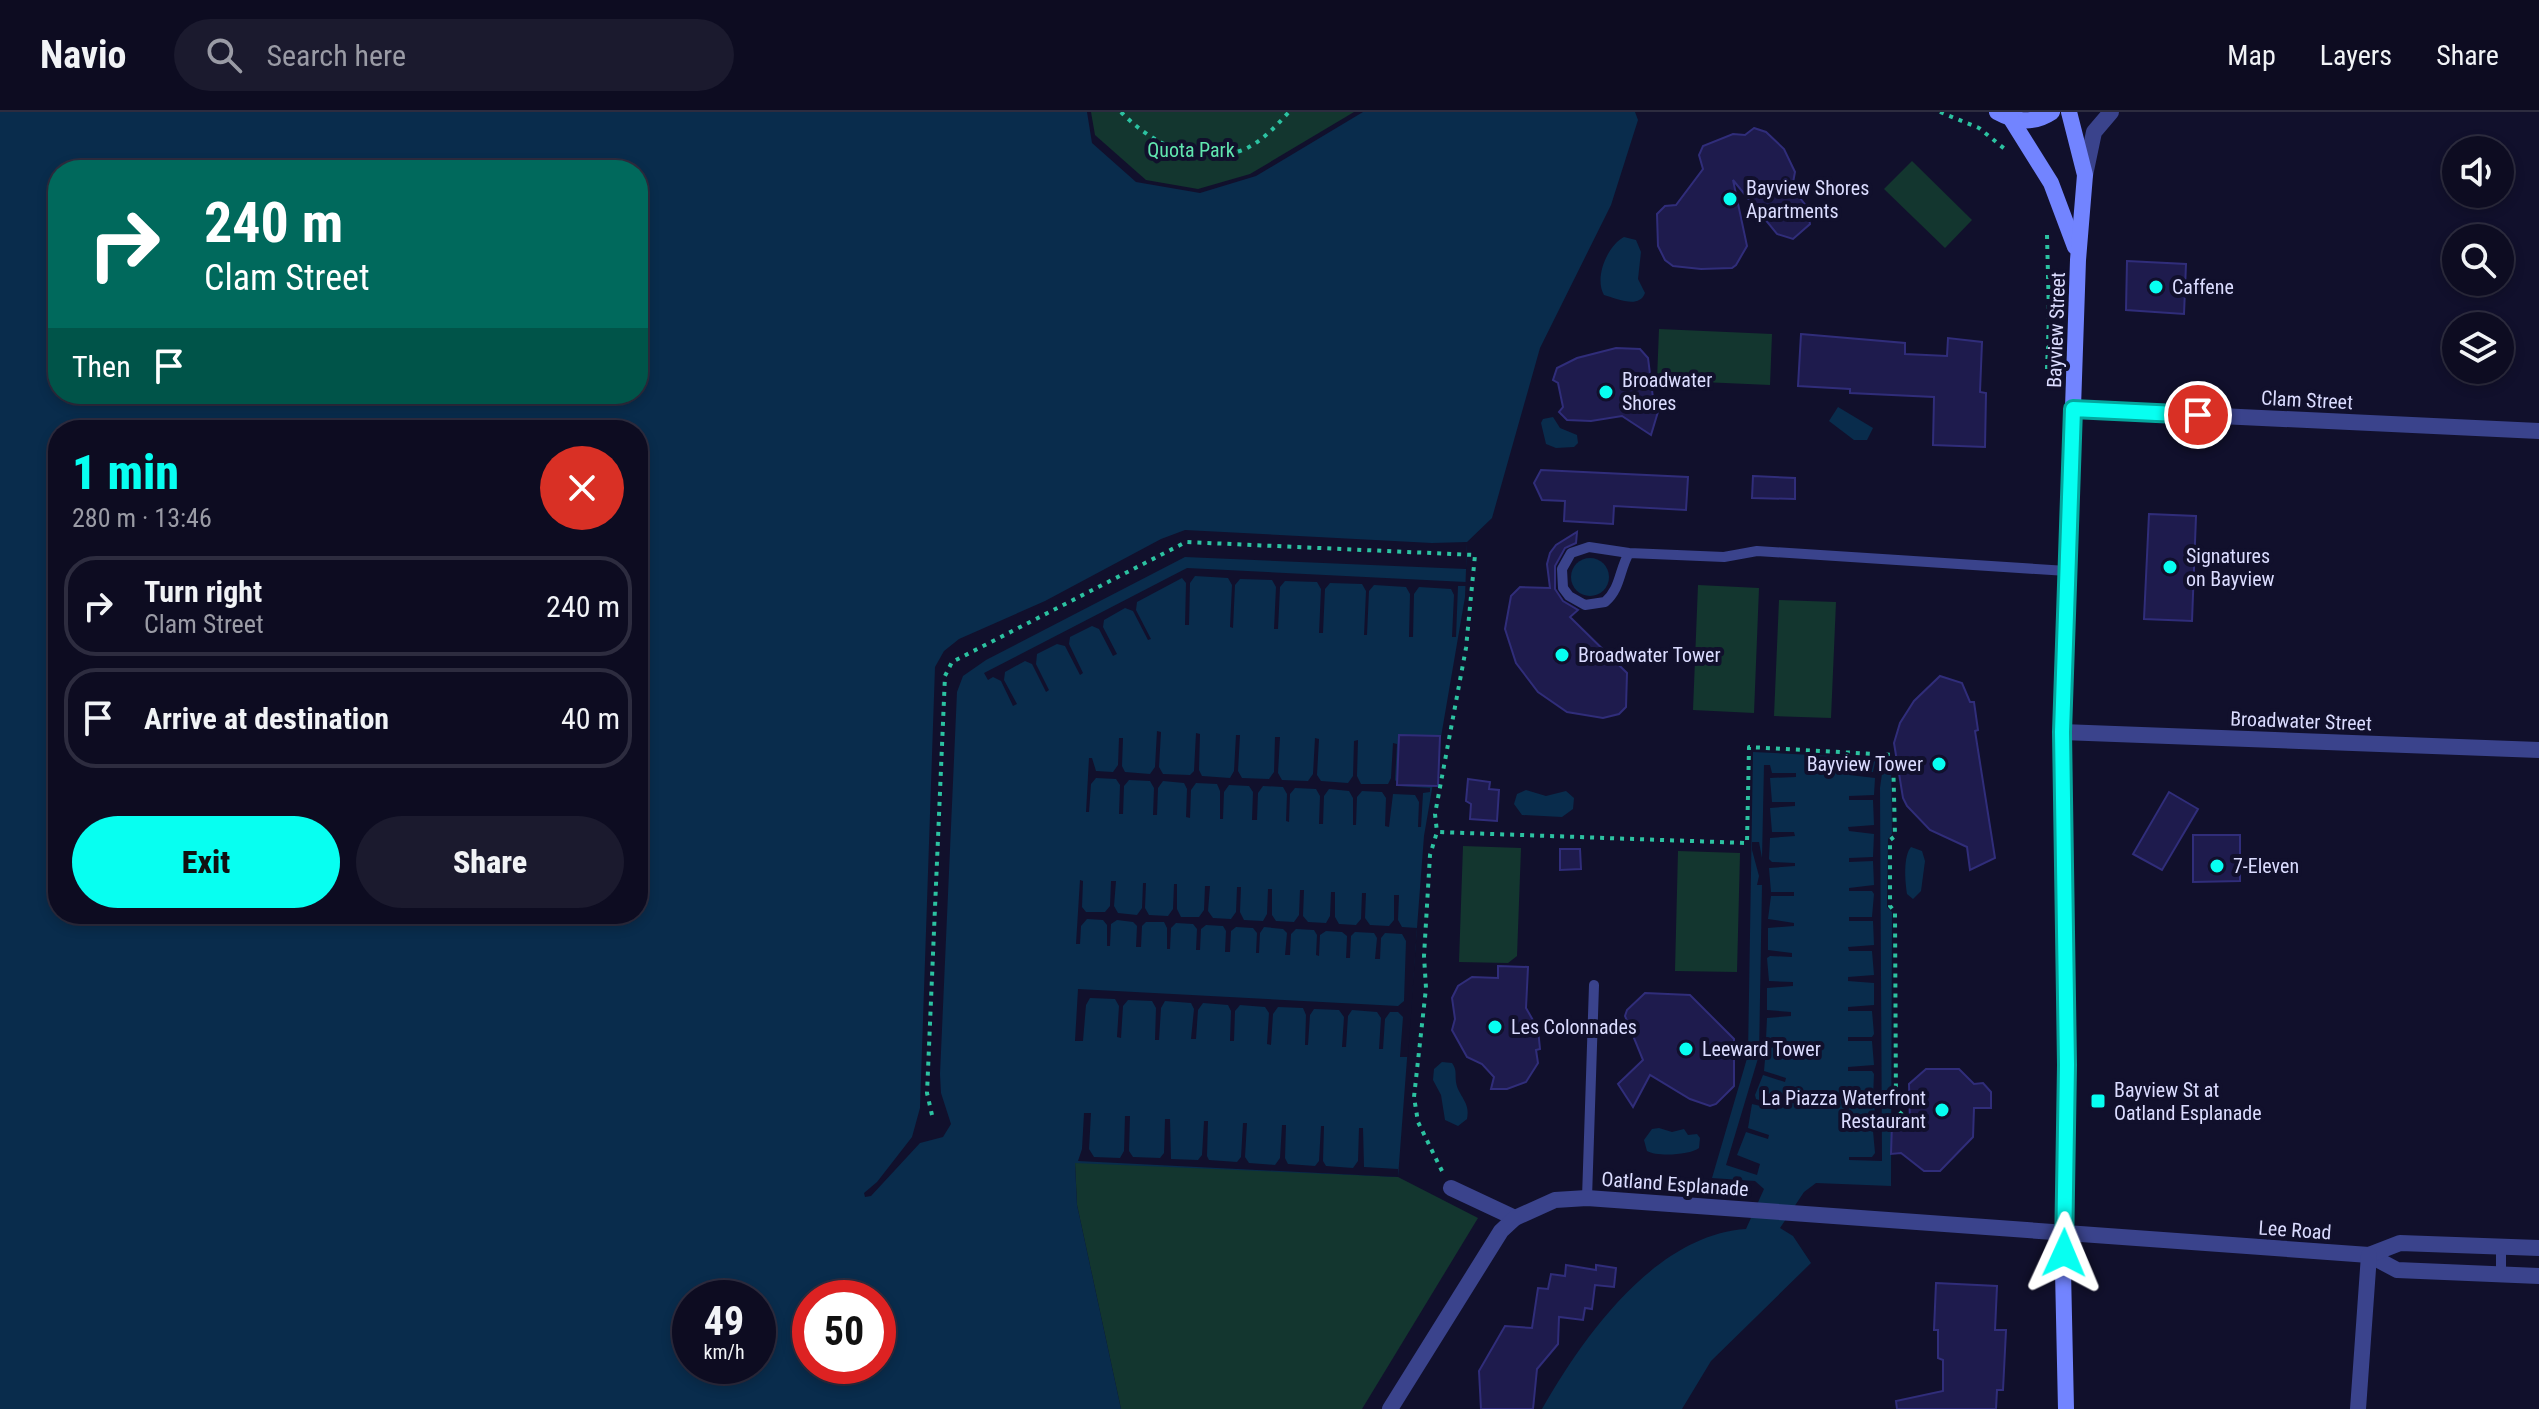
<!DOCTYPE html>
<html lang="en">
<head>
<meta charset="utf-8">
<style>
  body { margin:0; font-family:"Roboto Condensed",sans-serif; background:#1b1a2e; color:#f1f3f6; height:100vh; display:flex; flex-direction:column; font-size:30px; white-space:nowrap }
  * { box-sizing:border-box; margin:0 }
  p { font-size:26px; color:#9a9ba5 }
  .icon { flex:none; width:44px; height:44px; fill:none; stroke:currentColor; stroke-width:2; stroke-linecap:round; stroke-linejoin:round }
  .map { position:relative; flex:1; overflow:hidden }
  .side { position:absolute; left:48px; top:308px; width:600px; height:504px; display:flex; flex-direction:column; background:#0d0c21; border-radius:32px; box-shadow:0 4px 12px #0003,0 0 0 2px #2d2c3f }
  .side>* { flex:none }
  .banner { position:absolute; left:48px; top:48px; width:600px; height:244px; border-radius:32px; box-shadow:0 4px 12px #0003,0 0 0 2px #2d2c3f; background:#00695c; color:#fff; overflow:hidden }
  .tools { position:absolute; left:2442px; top:24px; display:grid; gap:16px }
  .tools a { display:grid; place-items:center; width:72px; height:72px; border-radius:50%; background:#0d0c21; box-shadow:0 4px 12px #0003,0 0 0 2px #2d2c3f; font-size:40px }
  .speed { position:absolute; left:672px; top:1168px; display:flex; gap:16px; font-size:40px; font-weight:700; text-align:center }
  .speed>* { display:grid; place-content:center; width:104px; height:104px; border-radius:50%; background:#0d0c21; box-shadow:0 4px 12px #0003,0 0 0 2px #2d2c3f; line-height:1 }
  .speed small { font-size:20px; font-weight:400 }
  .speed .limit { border:12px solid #d22; background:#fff; color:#111 }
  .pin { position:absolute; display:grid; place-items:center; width:68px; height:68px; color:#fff; margin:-34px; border:4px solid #fff; border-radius:50%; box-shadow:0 2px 8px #0007 }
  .me { position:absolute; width:88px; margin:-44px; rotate:1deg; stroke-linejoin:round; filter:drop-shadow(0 0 6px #0008) }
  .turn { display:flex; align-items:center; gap:28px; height:168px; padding:0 24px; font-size:36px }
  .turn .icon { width:104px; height:104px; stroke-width:2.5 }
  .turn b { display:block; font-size:56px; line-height:68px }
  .then { display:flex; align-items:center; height:76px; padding:0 24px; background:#0003; gap:16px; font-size:30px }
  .round { display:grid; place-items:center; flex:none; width:84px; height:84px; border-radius:42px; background:#1b1a2e }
  .headline { display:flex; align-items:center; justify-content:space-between; height:136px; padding:0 24px }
  h1 { font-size:48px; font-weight:800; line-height:60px; color:#07fff1 }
  .button { display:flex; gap:16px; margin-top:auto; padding:16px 24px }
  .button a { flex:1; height:92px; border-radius:48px; background:#07fff1; color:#111; font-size:32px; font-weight:800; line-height:92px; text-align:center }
  .button a+a { background:#1b1a2e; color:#f1f3f6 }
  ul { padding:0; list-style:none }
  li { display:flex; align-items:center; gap:24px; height:100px; margin:0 16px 12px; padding:0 8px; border:4px solid #2d2c3f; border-radius:32px }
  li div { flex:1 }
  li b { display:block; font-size:30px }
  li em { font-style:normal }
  header { display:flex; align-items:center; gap:48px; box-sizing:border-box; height:112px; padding:0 40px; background:#0d0c21; border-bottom:2px solid #2d2c3f }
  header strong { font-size:38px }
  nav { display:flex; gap:44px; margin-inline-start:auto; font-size:28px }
  .search { width:560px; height:72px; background:#1b1a2e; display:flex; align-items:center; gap:20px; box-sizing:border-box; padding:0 28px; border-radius:44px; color:#9a9ba5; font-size:30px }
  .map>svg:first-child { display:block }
</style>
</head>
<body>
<header>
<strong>Navio</strong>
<div class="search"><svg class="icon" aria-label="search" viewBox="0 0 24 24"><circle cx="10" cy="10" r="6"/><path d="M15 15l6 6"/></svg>Search here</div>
<nav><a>Map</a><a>Layers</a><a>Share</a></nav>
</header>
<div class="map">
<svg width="2539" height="1297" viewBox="0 0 2539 1297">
  <rect width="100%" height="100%" fill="#11102c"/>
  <g fill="#13362f">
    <polygon points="1091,0 1354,0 1250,62 1198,77 1146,68 1095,23"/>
    <polygon points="1912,49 1972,108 1945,136 1884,77"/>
    <polygon points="1659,217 1772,222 1770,273 1657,268"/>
    <polygon points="1698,473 1759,476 1754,601 1693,598"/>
    <polygon points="1779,488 1836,490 1831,606 1774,604"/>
    <polygon points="1463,734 1521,736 1517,844 1508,851 1459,850"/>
    <polygon points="1678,739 1740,741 1737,860 1675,859"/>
    <polygon points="1078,1049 1398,1065 1478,1106 1362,1297 1121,1297 1077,1093 1075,1051"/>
  </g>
  <g fill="#092c4c" fill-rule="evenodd">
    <path d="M0,0H1087L1092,31L1136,70L1200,81L1256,64L1363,0H1635L1638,8L1611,93L1540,236L1492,406L1467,430L1465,485L1424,724L1398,1065L1075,1051L1077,1093L1121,1297H0ZM58,58H638V282H58ZM58,318H638V802H58ZM690,1186H758V1254H690ZM810,1186H878V1254H810Z"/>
    <path d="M1624,125L1636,128L1641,140L1638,167L1645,181C1639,197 1618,187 1604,183C1594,166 1607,134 1624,125Z"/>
    <polygon points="1838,295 1873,316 1867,328 1854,328 1829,309"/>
    <polygon points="1553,305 1560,316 1577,323 1578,331 1574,335 1556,336 1546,332 1541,311 1543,307"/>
    <circle cx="1590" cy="465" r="19"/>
    <path d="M1753,640L1891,647L1892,722L1888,727L1887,795L1892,800L1891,1074L1816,1071L1804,1080L1780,1116L1793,1124L1811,1151L1711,1249L1682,1297H1542C1583,1225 1655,1123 1746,1117L1764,1077L1755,1069L1712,1066L1748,943Z"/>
    <polygon points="1526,678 1546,684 1566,679 1574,686 1573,697 1562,705 1522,703 1514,692 1517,682"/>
    <path d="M1911,735L1922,739L1925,749L1921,779L1913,787L1907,782C1905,770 1903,744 1911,735Z"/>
    <path d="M1442,950L1452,951C1457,958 1455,961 1456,970C1458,984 1471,990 1467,1007L1458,1014L1445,1008L1441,983L1433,968L1434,957Z"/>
    <path d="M1659,1016L1672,1020L1684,1017L1688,1023L1697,1022L1700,1026L1699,1036C1690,1043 1657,1045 1647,1039L1644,1028L1652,1017Z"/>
  </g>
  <g fill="#11102c">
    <polygon points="1185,418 1432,431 1467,430 1466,457 1185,445 986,548 963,564 957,580 940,962 941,981 951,1012 943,1025 920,1031 871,1084 865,1085 864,1081 877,1070 912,1025 920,996 935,555 944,539 959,527 1045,489 1161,427"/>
    <polygon points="1187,456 1466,470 1466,474 1458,474 1456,525 1452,525 1454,483 1451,477 1419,475 1414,482 1413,525 1409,525 1410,482 1406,475 1374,473 1369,479 1367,523 1364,523 1366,479 1362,472 1330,471 1325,477 1323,521 1319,521 1321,477 1317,470 1285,469 1280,475 1278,517 1274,517 1276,475 1272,468 1240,467 1235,473 1233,516 1230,515 1232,473 1228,466 1195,464 1190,471 1189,513 1185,513 1186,471 1182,466 1137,490 1136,498 1151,527 1148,528 1133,499 1125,496 1104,508 1103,515 1117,542 1113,544 1099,517 1092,514 1070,525 1069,532 1083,561 1080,563 1065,534 1057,532 1037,542 1036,552 1049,578 1046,580 1032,552 1025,549 1005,560 1004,568 1017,592 1013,594 1001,569 993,565 988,568 984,561"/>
    <polygon points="1157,619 1161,620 1159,655 1163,662 1190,663 1194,659 1196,621 1200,622 1199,658 1202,664 1230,666 1234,659 1236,623 1240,623 1238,659 1242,666 1269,667 1274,660 1275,625 1280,625 1278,661 1282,668 1308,669 1313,662 1315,626 1319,627 1317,663 1321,669 1348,671 1353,664 1354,629 1358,628 1357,664 1361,672 1388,672 1391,666 1393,631 1397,632 1395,668 1400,674 1430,676 1430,680 1423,681 1421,715 1418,715 1419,690 1415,683 1393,682 1389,715 1385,714 1386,686 1382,680 1362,679 1357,685 1356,713 1353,713 1353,686 1349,679 1329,677 1324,684 1323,712 1319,712 1320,684 1316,677 1295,676 1290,682 1289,710 1286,709 1287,682 1283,675 1263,674 1258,681 1257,708 1252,708 1253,680 1249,674 1229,673 1224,680 1223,707 1220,707 1220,679 1217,672 1196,671 1191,678 1190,706 1186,705 1187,677 1184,671 1163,669 1158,676 1157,703 1153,703 1154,676 1150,669 1129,668 1124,674 1123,702 1119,702 1120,673 1116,667 1096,666 1091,672 1089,700 1086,700 1089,646 1092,646 1096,659 1113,660 1118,653 1119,626 1123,626 1122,654 1125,660 1150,662 1155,655"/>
    <polygon points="1876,646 1884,647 1880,676 1882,1049 1849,1048 1849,1045 1872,1045 1875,1041 1873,1019 1849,1019 1849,1015 1874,1013 1875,991 1849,989 1849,985 1873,985 1874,962 1872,959 1848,959 1848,955 1874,953 1872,929 1848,929 1848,925 1872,925 1874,922 1872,899 1848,899 1848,895 1874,893 1874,871 1848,869 1848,865 1874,863 1872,839 1849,839 1848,835 1874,833 1873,809 1849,809 1849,805 1872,805 1874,782 1872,779 1849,779 1849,776 1874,773 1873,749 1849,750 1849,746 1873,745 1874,722 1849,719 1848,715 1874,713 1873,688 1849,688 1849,684 1874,683 1875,666 1849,663 1849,659 1873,660"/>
    <polygon points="1764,653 1770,653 1772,661 1796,661 1796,665 1770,666 1772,690 1795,690 1795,694 1770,696 1772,720 1794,720 1795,724 1770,726 1769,747 1772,750 1795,751 1795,754 1769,756 1771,780 1794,780 1794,784 1771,784 1768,807 1794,811 1794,814 1768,816 1768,838 1792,841 1792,845 1770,844 1767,846 1769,869 1793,870 1793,874 1767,876 1767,898 1791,900 1791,904 1767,906 1766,927 1792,930 1792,934 1766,936 1764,959 1786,966 1785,970 1763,963 1755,983 1756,987 1778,994 1777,998 1752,992 1748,1016 1769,1023 1768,1027 1746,1020 1737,1043 1760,1052 1757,1063 1726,1053 1759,943 1762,773 1757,773 1759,764 1752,738 1752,730 1759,730 1762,746"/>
    <polygon points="1080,768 1083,769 1082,795 1086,800 1105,800 1110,794 1111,769 1116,769 1114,794 1118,801 1137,803 1142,796 1143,771 1146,771 1145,796 1149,803 1168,804 1173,797 1174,772 1177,772 1177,797 1181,805 1199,805 1204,798 1205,774 1210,774 1208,799 1213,806 1231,807 1236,800 1237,775 1241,775 1240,800 1244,808 1263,809 1267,802 1268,777 1272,777 1272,803 1276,809 1294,810 1299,803 1300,778 1304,778 1303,804 1308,810 1326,811 1330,804 1331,780 1335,780 1335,805 1339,812 1356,813 1361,807 1362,781 1366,781 1365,806 1370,813 1389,814 1394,808 1394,783 1399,783 1398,808 1402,815 1417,816 1408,945 1400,945 1403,905 1398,900 1390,900 1385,907 1383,937 1379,937 1381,906 1377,900 1352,898 1348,904 1346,935 1342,935 1344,905 1339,898 1314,897 1310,903 1308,933 1305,933 1306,903 1303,896 1278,895 1273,902 1271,933 1267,932 1269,901 1265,895 1240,893 1235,899 1234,929 1230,929 1231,899 1228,893 1203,891 1198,898 1196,927 1191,927 1194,897 1191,891 1165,889 1161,896 1159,928 1155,928 1156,896 1152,889 1128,888 1123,894 1121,926 1117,925 1119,894 1115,887 1090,886 1086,893 1083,929 1075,929 1078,877 1398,894 1404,889 1406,829 1402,822 1385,821 1381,826 1380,847 1375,847 1377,826 1374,821 1355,820 1351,824 1350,846 1346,846 1347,824 1342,820 1326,819 1320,823 1319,844 1316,843 1317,823 1314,818 1296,817 1291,822 1290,843 1285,843 1287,821 1283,817 1264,815 1260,821 1259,841 1256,841 1257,821 1253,816 1236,815 1231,819 1230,840 1225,840 1226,819 1223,814 1206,813 1201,817 1200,838 1196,838 1197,817 1193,812 1176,811 1171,816 1170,837 1167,837 1167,816 1164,810 1146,810 1142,814 1141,835 1136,835 1137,814 1133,810 1117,808 1111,812 1110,834 1107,834 1107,813 1103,808 1087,807 1081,814 1080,832 1076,832"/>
    <polygon points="1084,1001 1091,1001 1089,1037 1094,1045 1120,1046 1124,1039 1125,1004 1130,1004 1129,1039 1133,1045 1160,1046 1164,1041 1165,1007 1170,1007 1171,1047 1198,1048 1202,1043 1204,1009 1208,1009 1207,1044 1209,1048 1237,1050 1241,1045 1243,1011 1247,1011 1245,1045 1249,1051 1275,1053 1280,1046 1282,1013 1286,1013 1285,1046 1288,1052 1315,1054 1319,1049 1321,1014 1324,1014 1323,1049 1326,1054 1353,1056 1358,1049 1359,1016 1363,1016 1364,1055 1398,1057 1398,1065 1078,1049 1082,1037"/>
  </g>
  <g fill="#1e1b4d" stroke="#302d7a" stroke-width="2">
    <polygon points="1754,16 1766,20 1784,37 1795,60 1792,76 1807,95 1810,112 1793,127 1777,122 1733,68 1747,134 1736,153 1732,156 1701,157 1673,154 1665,148 1658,134 1657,102 1665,94 1676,93 1703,57 1699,43 1703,34 1733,22 1745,23"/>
    <polygon points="2127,149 2186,152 2184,202 2126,198"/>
    <polygon points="1801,222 1905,231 1905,242 1947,244 1948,226 1982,230 1980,280 1986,281 1985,335 1933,333 1934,285 1850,281 1850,277 1798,274"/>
    <polygon points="1616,236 1640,237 1648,246 1653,286 1660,293 1651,323 1622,304 1591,309 1567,308 1559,300 1563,295 1558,271 1553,268 1557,256 1577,246"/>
    <polygon points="1541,358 1688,365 1686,398 1614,394 1613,412 1564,409 1565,389 1542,388 1534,371"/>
    <polygon points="1753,364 1795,366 1795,387 1752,386"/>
    <polygon points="2149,402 2196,404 2192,509 2144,507"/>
    <polygon points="1577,420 1576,431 1565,436 1555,454 1555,477 1563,489 1578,498 1570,505 1627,561 1626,595 1619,602 1603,606 1567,600 1538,580 1516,551 1505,517 1511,484 1520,475 1550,476 1547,452 1550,441 1556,433"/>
    <polygon points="1940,564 1962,571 1970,590 1974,590 1978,618 1975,619 1995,746 1970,758 1967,735 1930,718 1907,694 1903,686 1894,631 1900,611 1914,589"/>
    <polygon points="1399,623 1440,624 1438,674 1397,673"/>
    <polygon points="1468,667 1490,670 1489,677 1499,678 1497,709 1470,707 1471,692 1466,689"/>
    <polygon points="2169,680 2198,697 2162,758 2133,742"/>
    <polygon points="2193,723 2240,723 2240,769 2193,770"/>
    <polygon points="1560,737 1580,737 1581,757 1560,758"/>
    <polygon points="1498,854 1528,855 1526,896 1538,917 1540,937 1536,938 1538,951 1526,970 1507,977 1491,977 1494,965 1482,952 1467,945 1452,918 1455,907 1452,886 1458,874 1472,865 1498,866"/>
    <polygon points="1645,881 1690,883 1734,927 1734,974 1716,992 1710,994 1690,987 1650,963 1633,995 1618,972 1643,948 1625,904 1627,898"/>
    <polygon points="1926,957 1959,957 1974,972 1983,971 1991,980 1991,996 1974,996 1973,1025 1940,1059 1924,1059 1901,1041 1891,1042 1892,1011 1910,1011 1909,972"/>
    <polygon points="1566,1153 1596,1158 1596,1153 1616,1156 1614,1175 1595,1173 1592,1197 1585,1196 1583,1208 1559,1205 1558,1232 1537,1257 1533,1297 1481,1297 1479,1259 1505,1214 1532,1216 1538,1176 1548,1177 1551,1162 1565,1164"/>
    <polygon points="1936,1171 1997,1174 1995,1218 2006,1218 2003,1278 1997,1278 1996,1297 1897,1297 1896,1289 1943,1279 1943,1248 1938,1246 1938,1218 1934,1218"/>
  </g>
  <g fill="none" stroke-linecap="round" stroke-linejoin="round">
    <g stroke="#2cc2a1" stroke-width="4" stroke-dasharray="4 6" stroke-linecap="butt">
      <path d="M1121,0C1151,31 1195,54 1240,39C1260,32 1275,15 1289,0"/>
      <polyline points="1940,0 1979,16 2006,38"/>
      <polyline points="2047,257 2049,204 2047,123"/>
      <polyline points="932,1003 927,981 945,564 952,550 1186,430 1475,443 1466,536 1435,702 1437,720"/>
      <polyline points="1442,1059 1418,1010 1414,985 1426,876 1424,844 1430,743 1437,720 1747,731 1749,635 1893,643 1895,724 1890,728 1890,794 1895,800 1896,997 1907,1007"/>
    </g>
    <g stroke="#3a438c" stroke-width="10">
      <path d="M1629,441C1619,458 1621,476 1605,490L1585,493L1569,484L1563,476L1562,457L1571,441L1589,435L1629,441L1724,445L1757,439L2067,459"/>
      <polyline points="1587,1086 1594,873"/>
      <polyline points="2501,1162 2501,1135"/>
    </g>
    <g stroke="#3a438c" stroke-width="16">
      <polyline points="2073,297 2539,319"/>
      <polyline points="2062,620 2539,638"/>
      <polyline points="1451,1076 1515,1106"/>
      <polyline points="2369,1143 2397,1158 2539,1164"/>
      <polyline points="1390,1297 1501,1119 1515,1106 1555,1088 1587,1086 2369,1143 2400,1131 2539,1136"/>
      <polyline points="2358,1297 2369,1143"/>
    </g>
    <polyline stroke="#3a438c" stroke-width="16" points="2085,63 2094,20 2111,0"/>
    <g stroke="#7284ff" stroke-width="16">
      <path d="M1997,0C2015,10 2034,12 2052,0"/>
      <polyline points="2011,7 2051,71 2075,135"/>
      <polyline points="2066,1297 2063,1159 2067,953 2062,620 2078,148 2085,63 2069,0"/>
    </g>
  </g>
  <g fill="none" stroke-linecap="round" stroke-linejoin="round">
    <defs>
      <polyline id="route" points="2064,1141 2067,953 2062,620 2073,297 2198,303"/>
    </defs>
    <use href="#route" stroke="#05a69d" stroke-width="20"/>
    <use href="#route" stroke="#07fff1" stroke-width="14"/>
  </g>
  <g fill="#07fff1" stroke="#11102c" stroke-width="3">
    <circle cx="1730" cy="87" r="8"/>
    <circle cx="2156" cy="175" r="8"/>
    <circle cx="1606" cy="280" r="8"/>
    <circle cx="2170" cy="455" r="8"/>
    <circle cx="1562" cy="543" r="8"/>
    <circle cx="1939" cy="652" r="8"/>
    <circle cx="2217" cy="754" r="8"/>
    <circle cx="1495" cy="915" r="8"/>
    <circle cx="1686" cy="937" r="8"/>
    <rect x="2090" y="981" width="16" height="16" rx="4"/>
    <circle cx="1942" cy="998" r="8"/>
  </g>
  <g text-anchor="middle" stroke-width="8" stroke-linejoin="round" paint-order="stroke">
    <g font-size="20" fill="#61e5af" stroke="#11102c">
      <text x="1191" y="45">Quota Park</text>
    </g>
    <g font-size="20" fill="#dbdcff" stroke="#11102c" text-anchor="start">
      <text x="1746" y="83">Bayview Shores<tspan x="1746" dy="23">Apartments</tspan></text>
      <text x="2172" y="182">Caffene</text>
      <text x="1622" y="275">Broadwater<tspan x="1622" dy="23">Shores</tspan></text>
      <text x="2186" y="451">Signatures<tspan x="2186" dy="23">on Bayview</tspan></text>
      <text x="1578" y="550">Broadwater Tower</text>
      <text x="1923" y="659" text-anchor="end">Bayview Tower</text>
      <text x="2233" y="761">7-Eleven</text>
      <text x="1511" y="922">Les Colonnades</text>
      <text x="1702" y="944">Leeward Tower</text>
      <text x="2114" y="985">Bayview St at<tspan x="2114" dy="23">Oatland Esplanade</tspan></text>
      <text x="1926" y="993" text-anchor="end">La Piazza Waterfront<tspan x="1926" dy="23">Restaurant</tspan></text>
    </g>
    <g font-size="20" fill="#dbdcff" stroke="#11102c">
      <text transform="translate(2056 218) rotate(-88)" y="7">Bayview Street</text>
      <text transform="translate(2307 288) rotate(3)" y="7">Clam Street</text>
      <text transform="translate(2301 609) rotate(2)" y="7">Broadwater Street</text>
      <text transform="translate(1675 1072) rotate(4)" y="7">Oatland Esplanade</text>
      <text transform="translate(2295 1118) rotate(4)" y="7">Lee Road</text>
    </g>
  </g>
</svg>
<div class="tools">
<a><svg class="icon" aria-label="sound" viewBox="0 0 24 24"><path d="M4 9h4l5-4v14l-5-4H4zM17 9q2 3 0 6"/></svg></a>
<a><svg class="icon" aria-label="search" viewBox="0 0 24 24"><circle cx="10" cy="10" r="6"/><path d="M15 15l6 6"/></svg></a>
<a><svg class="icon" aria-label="layers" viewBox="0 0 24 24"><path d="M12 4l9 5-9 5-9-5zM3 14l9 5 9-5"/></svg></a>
</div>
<div class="speed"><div>49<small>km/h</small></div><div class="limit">50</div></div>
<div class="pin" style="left:2198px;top:303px;background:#d93025"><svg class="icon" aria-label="arrive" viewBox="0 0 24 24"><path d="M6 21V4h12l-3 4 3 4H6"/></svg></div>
<svg class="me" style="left:2064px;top:1141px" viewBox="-20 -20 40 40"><path d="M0-17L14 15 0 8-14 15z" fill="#07fff1" stroke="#fff" stroke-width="4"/></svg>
<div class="banner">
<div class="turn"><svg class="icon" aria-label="right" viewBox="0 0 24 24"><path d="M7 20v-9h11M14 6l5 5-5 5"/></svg><div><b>240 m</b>Clam Street</div></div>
<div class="then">Then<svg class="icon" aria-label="arrive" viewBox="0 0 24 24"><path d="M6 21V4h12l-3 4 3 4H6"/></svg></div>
</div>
<section class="side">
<div class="headline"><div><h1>1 min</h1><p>280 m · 13:46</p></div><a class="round" style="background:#d93025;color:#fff"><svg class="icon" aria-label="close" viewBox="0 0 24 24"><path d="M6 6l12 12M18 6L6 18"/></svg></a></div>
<ul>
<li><svg class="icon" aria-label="right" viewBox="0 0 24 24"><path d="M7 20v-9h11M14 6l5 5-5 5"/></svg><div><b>Turn right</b><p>Clam Street</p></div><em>240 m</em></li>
<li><svg class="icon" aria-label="arrive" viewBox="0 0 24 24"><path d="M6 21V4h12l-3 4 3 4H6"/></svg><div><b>Arrive at destination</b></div><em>40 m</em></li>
</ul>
<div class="button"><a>Exit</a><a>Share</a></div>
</section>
</div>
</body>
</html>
